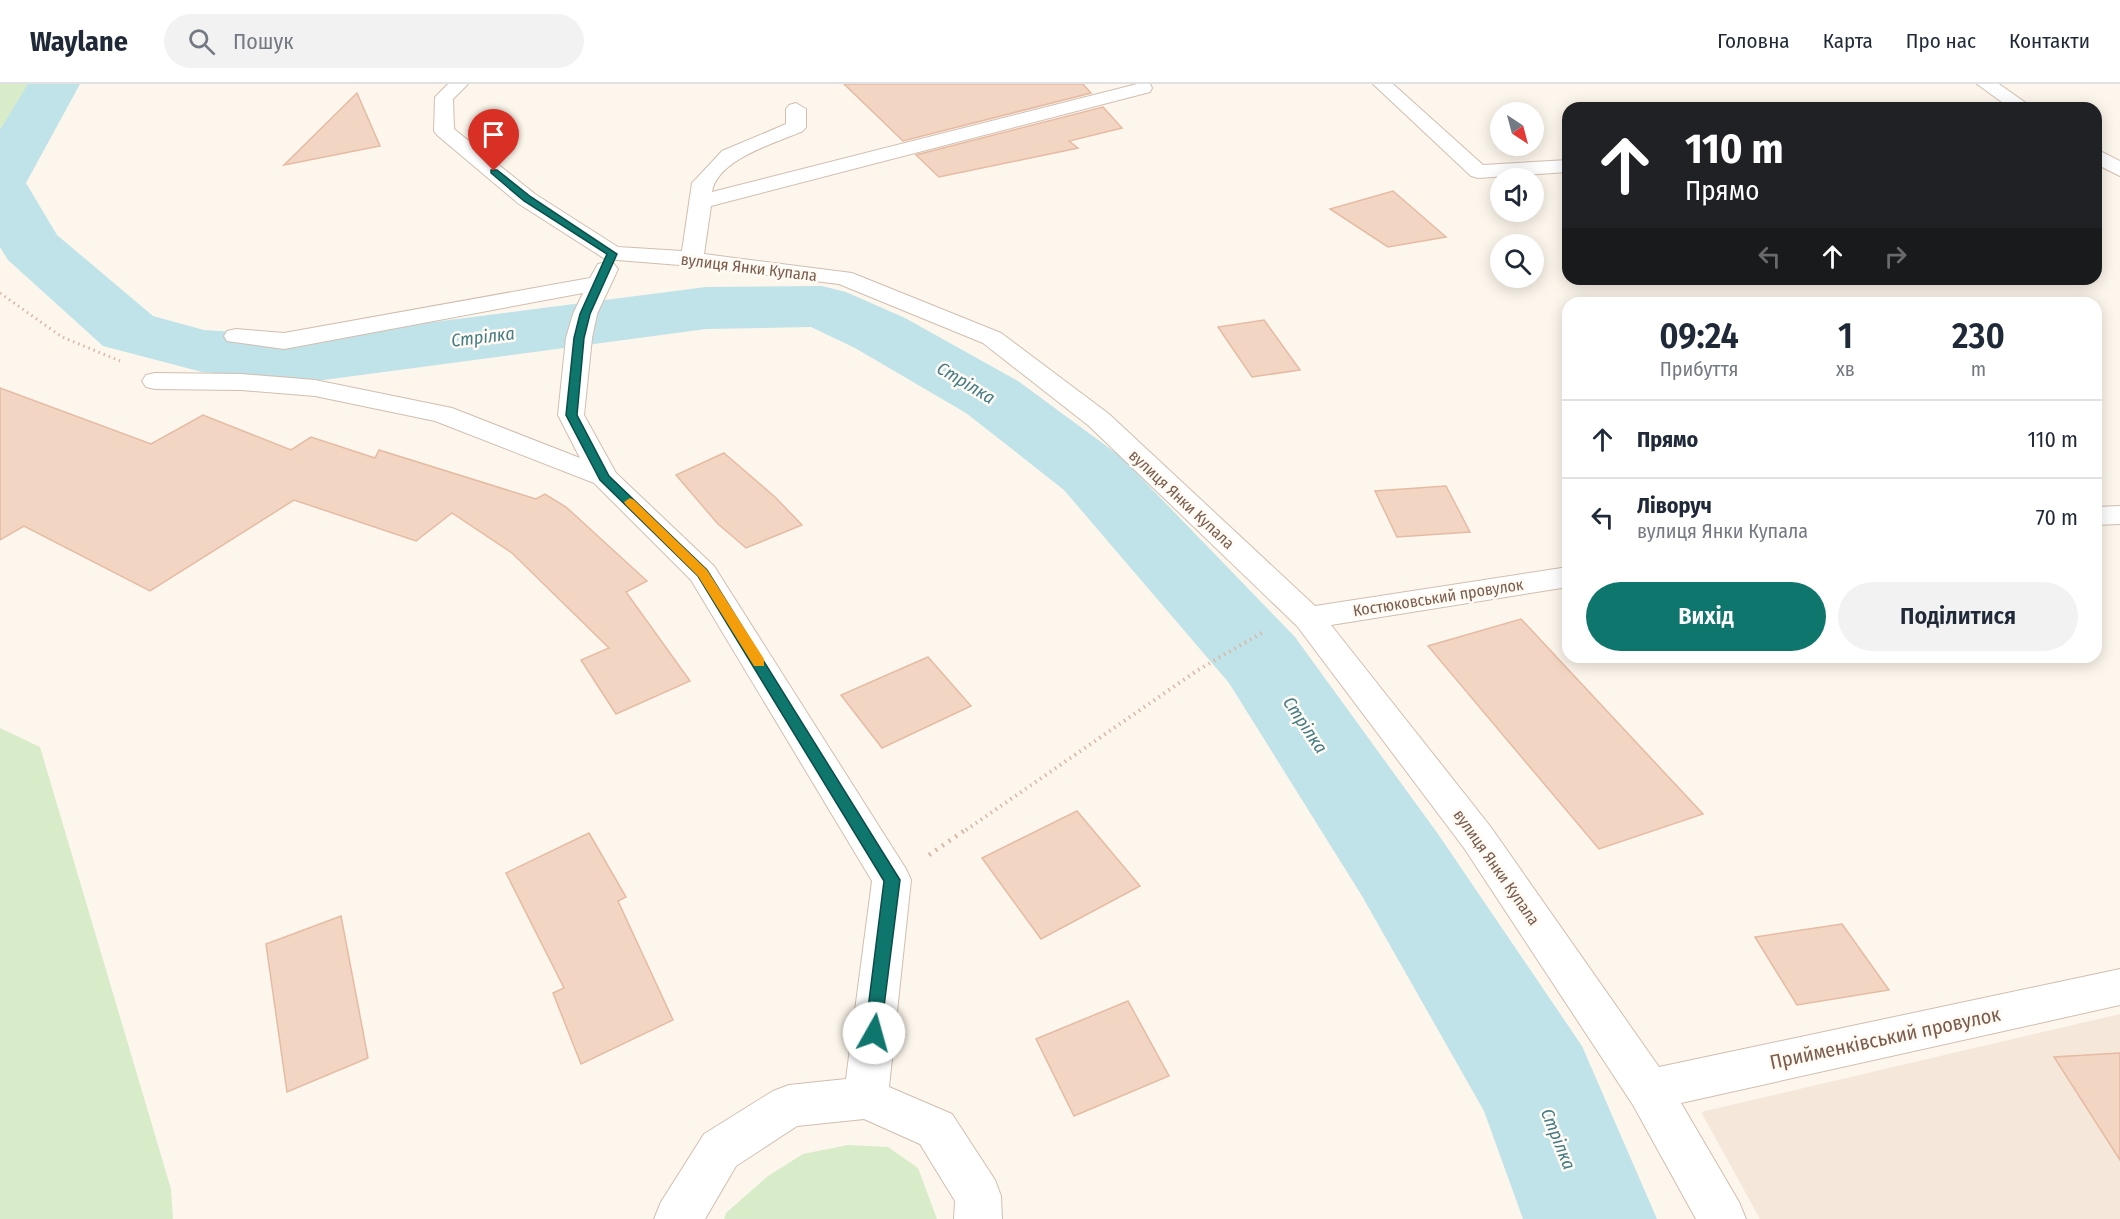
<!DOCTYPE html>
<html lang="uk">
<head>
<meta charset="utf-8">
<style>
  body { margin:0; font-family:"Fira Sans Condensed",sans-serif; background:#f2f2f3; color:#1f2937; height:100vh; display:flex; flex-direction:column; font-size:22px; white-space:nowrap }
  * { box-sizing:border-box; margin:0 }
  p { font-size:20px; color:#747a83 }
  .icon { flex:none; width:33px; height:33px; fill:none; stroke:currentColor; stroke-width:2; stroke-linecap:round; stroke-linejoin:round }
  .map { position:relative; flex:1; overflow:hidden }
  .sheet { position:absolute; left:1562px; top:213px; width:540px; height:366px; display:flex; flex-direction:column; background:#fff; border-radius:18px; box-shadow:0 3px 15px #0003 }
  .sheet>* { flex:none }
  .guide { position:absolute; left:1562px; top:18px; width:540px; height:183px; border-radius:18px; box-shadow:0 3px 15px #0003; background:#202124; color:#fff; overflow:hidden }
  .needle { width:39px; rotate:144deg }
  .controls { position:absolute; left:1490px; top:18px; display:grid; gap:12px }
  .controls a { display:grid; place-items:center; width:54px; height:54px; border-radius:50%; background:#fff; box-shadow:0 3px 15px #0003; font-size:30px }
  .pin { position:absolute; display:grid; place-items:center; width:51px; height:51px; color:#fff; margin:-62px -26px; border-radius:50% 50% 50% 0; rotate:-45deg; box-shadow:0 0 6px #0007 }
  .pin .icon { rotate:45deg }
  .me { position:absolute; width:66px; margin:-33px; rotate:7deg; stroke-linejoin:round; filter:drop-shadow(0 0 4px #0008) }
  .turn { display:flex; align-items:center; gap:21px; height:126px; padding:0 24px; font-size:27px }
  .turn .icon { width:78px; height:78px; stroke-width:2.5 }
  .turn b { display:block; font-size:42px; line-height:51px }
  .lanes { display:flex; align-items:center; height:57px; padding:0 24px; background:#0003; justify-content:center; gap:30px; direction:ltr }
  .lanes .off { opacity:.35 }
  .eta { display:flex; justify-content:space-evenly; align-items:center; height:102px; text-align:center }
  .eta b { font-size:36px; font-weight:600; line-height:42px }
  .action { display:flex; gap:12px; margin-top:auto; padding:12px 24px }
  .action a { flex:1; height:69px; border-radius:36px; background:#0f766e; color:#fff; font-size:24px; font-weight:600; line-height:69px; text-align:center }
  .action a+a { background:#f2f2f3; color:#1f2937 }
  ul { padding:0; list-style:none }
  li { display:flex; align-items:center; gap:18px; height:78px; padding:0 24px; border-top:2px solid #e0e1e3 }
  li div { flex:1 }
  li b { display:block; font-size:22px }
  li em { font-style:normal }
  header { display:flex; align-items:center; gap:36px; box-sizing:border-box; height:84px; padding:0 30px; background:#fff; border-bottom:2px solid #e0e1e3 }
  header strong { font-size:28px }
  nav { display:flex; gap:33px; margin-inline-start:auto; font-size:21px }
  .search { width:420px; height:54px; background:#f2f2f3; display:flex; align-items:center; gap:15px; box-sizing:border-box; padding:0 21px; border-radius:33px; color:#747a83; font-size:22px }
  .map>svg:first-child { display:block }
</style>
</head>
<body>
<header>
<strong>Waylane</strong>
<div class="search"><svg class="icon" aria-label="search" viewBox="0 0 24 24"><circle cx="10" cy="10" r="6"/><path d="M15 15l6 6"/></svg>Пошук</div>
<nav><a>Головна</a><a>Карта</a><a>Про нас</a><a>Контакти</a></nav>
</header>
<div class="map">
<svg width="2120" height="1135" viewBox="0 0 2120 1135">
  <rect width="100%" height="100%" fill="#fdf6ec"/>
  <polygon fill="#f5e8da" points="2120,930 2120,1135 1760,1135 1701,1028"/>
  <g fill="#d8ecc9">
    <polygon points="0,0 60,0 61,17 58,24 32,47 0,119"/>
    <polygon points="0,644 40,663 171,1105 173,1135 0,1135"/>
    <polygon points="848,1061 888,1063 918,1084 937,1135 724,1135 726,1129 768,1092 803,1070"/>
  </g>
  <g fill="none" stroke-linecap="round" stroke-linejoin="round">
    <polygon fill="#bfe3e8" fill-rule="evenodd" points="28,0 80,0 26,99 57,151 153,232 204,246 316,253 706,203 822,202 846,208 905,234 1018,297 1120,372 1295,553 1438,750 1582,962 1657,1135 1523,1135 1484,1027 1362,812 1229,599 1064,406 966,329 855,264 811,243 706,245 316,297 202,288 103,262 8,176 0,163 0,46"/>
  </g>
  <g fill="#f3d5c3" stroke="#e6bba3" stroke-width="1.5">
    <polygon points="844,0 1083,0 1091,9 903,57"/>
    <polygon points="357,9 380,62 284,81"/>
    <polygon points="1103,23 1122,44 1069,57 1078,64 939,93 916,71"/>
    <polygon points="1393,107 1446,153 1388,163 1330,125"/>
    <polygon points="1264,236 1300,286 1252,293 1218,243"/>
    <polygon points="0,304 151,360 203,331 291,366 311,353 375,374 379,366 536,415 545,410 566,423 647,497 626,508 690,597 616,630 581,576 609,564 512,469 452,429 416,457 294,416 150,507 24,442 0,456"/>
    <polygon points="724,369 775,413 802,441 746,464 718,440 676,391"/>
    <polygon points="1446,402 1470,448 1397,453 1375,407"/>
    <polygon points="1521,535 1703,730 1599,765 1428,562"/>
    <polygon points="928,573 971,622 882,664 841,611"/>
    <polygon points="1077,727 1140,802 1041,855 982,774"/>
    <polygon points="589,749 626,813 618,817 673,936 581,980 553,909 564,904 506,789"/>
    <polygon points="341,832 368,974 287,1008 266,860"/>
    <polygon points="1842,840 1889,906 1797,921 1755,853"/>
    <polygon points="1128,917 1169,992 1074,1032 1036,955"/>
    <polygon points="2120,969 2120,1076 2054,973"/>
  </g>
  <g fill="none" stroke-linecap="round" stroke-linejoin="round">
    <defs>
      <g id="minor">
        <path d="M448,0H468L453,15L454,45L535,110L618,163L682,167L692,99L696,95L722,67L786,40V25L789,21L796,19L806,25V43L803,47C776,59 717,75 712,108L1137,0H1150L1152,4L1150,8L711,122L704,170L852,189L1001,249L1109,330L1315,522L1568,483V503L1331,541L1490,742L1659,983L2120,885V921L1681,1019L1739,1118L1746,1135H1696L1633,1021L1464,764L1297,542L1089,342L983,259L839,200L692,182L605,175L519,120L437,51L434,47L435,13Z"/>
        <polygon points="1373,0 1393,0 1483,81 1568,76 1568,88 1478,94 1471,92"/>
        <polygon points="1977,0 1999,0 2033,24 2010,24"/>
        <polygon points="2096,65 2120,77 2120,92 2096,80"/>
        <polygon points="606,178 614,180 618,185 597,230 592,254 584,331 616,389 714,482 906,785 911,796 889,1003 952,1030 995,1096 1001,1112 1002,1135 954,1135 955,1117 920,1060 864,1035 797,1042 736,1082 705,1135 654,1135 661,1118 704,1050 773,1007 789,1001 846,995 872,797 691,496 594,399 435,337 315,312 241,306 155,305 146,303 142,297 146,291 155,289 241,290 315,296 452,324 580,374 558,331 566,254 573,230 583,209 284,265 227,257 224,252 227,247 236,245 284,249 590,194 598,180"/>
        <polygon points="2120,422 2120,440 2096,441 2096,423"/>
      </g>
    </defs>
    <use href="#minor" stroke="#d1beb0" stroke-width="2"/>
    <polyline stroke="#d9b8a5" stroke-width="3" stroke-dasharray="1.5 4" stroke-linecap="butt" points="0,209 62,253 120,277"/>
    <polyline stroke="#d9b8a5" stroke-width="4" stroke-dasharray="1.5 4.5" stroke-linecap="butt" points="966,746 1198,586 1265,547"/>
    <polyline stroke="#d9b8a5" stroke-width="4.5" stroke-dasharray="2 6" stroke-linecap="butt" points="929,771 968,744"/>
    <use href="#minor" fill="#fff" fill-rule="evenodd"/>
  </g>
  <polygon fill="#0f766e" stroke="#0a4d48" stroke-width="1.5" points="491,86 497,86 531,113 617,170 590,230 584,254 577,331 609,392 707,486 900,796 880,954 874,957 868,954 865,949 884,797 698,492 600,396 566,331 574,254 580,230 607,170 524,117 491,89"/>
  <polygon fill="#f59e0b" points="630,414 634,416 707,486 764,575 764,582 754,582 698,492 626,421 624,418"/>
  <g text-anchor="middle" stroke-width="5" stroke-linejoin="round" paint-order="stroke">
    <g font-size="16" fill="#7a5c4d" stroke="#fffaf3">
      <text transform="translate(749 183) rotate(7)" y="6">вулиця Янки Купала</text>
      <text transform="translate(1182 415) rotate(43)" y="6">вулиця Янки Купала</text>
      <text transform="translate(1438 513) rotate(-9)" y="6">Костюковський провулок</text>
      <text transform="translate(1497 783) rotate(55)" y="6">вулиця Янки Купала</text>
    </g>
    <g font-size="18" font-style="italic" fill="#437c86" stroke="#fffaf3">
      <text transform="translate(483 253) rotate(-7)" y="6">Стрілка</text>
      <text transform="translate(966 299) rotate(31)" y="6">Стрілка</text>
      <text transform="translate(1305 641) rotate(56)" y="6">Стрілка</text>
      <text transform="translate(1558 1055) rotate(68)" y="6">Стрілка</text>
    </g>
    <g font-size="20" fill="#7a5c4d" stroke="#fffaf3">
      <text transform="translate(1885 954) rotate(-12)" y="7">Прийменківський провулок</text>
    </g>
  </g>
</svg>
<div class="controls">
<a><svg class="needle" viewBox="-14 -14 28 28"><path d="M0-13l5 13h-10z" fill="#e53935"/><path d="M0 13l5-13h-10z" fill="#747a83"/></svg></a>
<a><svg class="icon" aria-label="sound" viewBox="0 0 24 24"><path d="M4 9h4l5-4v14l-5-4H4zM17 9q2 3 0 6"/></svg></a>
<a><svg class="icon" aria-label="search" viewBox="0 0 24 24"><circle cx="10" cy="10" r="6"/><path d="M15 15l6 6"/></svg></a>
</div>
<div class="pin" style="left:494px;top:87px;background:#d93025"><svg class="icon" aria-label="arrive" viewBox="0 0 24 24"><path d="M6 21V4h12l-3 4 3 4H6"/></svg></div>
<svg class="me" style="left:874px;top:949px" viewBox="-20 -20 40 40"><circle r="19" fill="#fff"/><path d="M0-13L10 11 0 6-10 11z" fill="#0f766e"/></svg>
<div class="guide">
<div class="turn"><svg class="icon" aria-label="ahead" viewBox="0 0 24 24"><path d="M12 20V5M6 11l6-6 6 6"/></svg><div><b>110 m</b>Прямо</div></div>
<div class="lanes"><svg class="icon off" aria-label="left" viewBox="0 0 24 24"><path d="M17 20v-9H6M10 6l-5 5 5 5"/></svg><svg class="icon" aria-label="ahead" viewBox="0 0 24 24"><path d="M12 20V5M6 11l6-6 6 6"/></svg><svg class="icon off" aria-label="right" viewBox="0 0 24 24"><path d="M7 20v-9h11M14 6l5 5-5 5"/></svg></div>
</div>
<section class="sheet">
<div class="eta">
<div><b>09:24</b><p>Прибуття</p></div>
<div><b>1</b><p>хв</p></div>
<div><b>230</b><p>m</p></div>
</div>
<ul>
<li><svg class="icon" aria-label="ahead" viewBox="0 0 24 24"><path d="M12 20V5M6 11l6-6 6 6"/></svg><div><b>Прямо</b></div><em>110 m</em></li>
<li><svg class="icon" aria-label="left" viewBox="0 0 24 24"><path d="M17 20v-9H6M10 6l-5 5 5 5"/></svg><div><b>Ліворуч</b><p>вулиця Янки Купала</p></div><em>70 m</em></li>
</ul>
<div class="action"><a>Вихід</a><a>Поділитися</a></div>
</section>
</div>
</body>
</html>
